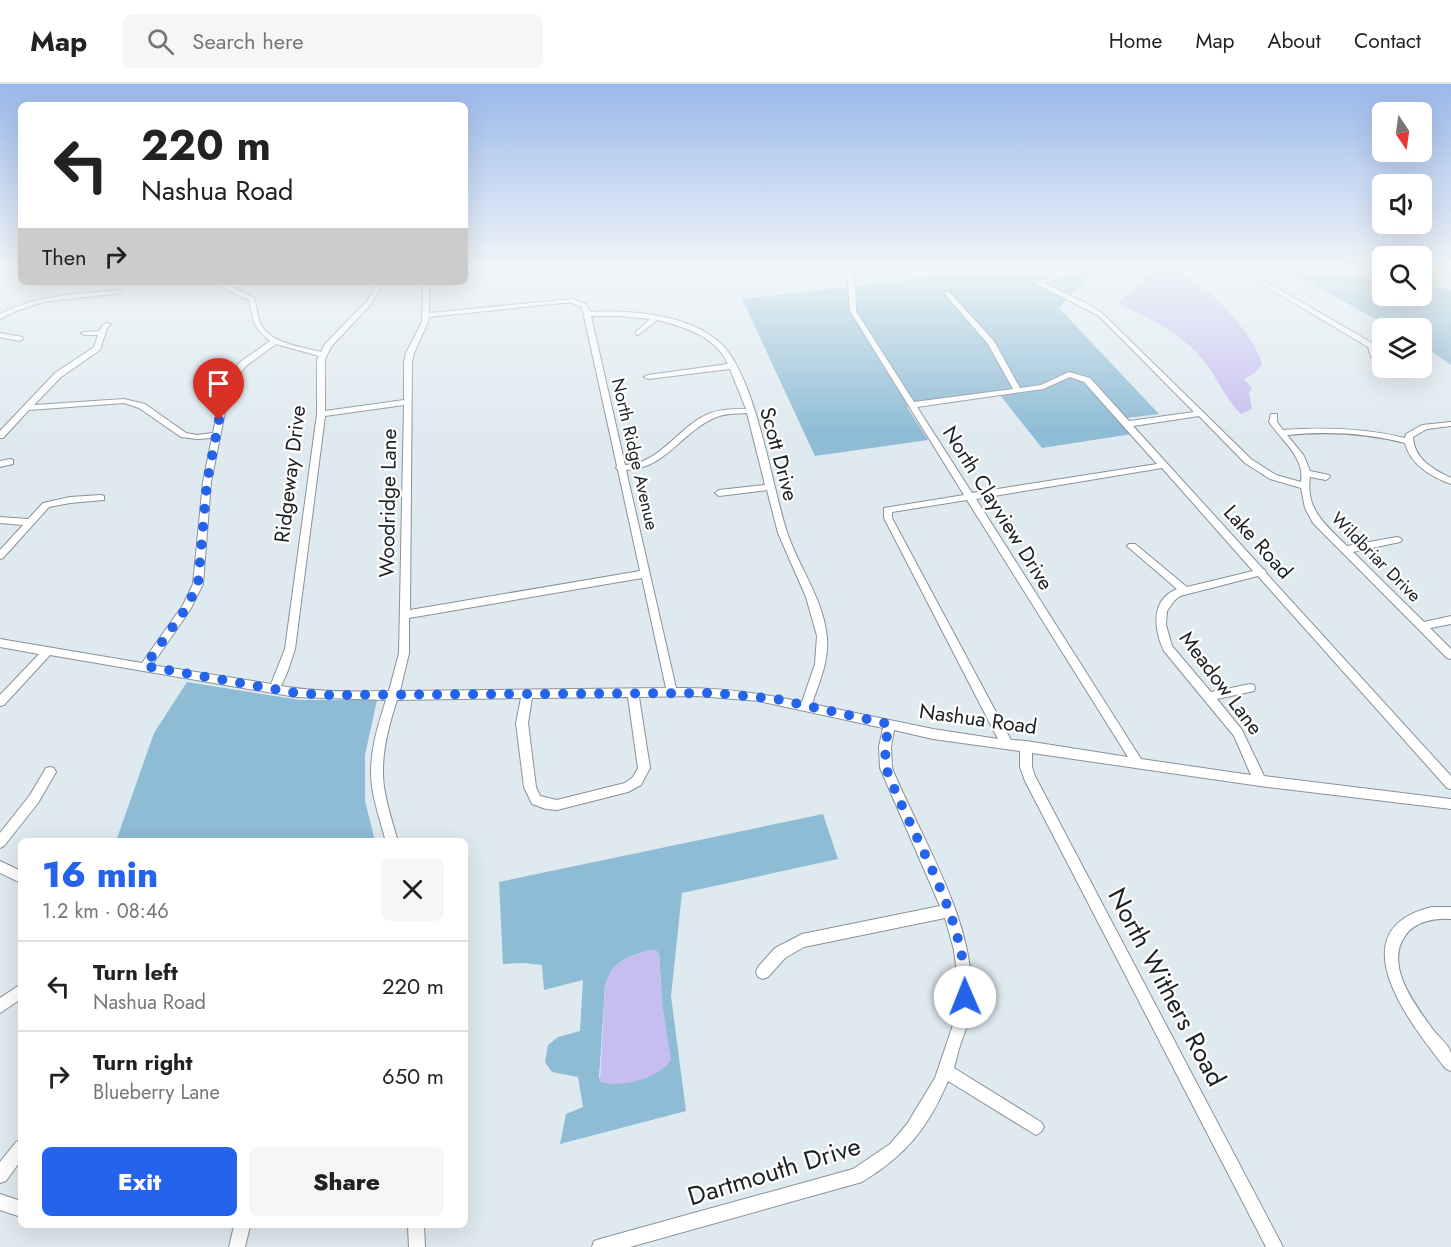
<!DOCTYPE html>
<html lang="en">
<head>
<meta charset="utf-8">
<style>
  body { margin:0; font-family:Jost,sans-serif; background:#f6f6f6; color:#222; height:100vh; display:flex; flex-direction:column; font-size:22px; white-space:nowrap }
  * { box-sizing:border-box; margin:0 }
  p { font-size:20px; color:#767676 }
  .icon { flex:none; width:33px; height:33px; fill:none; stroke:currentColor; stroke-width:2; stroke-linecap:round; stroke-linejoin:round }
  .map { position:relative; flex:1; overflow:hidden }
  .panel { position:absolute; left:18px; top:754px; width:450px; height:390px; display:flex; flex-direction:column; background:#fff; border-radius:9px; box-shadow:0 6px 24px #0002 }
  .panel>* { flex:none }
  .top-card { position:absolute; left:18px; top:18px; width:450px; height:183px; border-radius:9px; box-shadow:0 6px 24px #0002; background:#fff; color:#222; overflow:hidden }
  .needle { width:39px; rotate:167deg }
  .buttons { position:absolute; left:1372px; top:18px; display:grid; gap:12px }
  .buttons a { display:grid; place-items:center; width:60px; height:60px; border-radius:9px; background:#fff; box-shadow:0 6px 24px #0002; font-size:30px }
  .pin { position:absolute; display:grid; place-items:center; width:51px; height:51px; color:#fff; margin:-62px -26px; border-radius:50% 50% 50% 0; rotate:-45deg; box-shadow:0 0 6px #0007 }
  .pin .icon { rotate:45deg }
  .me { position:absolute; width:66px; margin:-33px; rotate:359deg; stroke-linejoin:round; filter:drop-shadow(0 0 4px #0008) }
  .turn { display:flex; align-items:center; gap:21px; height:126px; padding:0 24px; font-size:27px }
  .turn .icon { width:78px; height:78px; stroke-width:2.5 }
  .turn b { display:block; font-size:42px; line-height:51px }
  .then { display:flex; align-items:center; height:57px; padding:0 24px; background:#0003; gap:12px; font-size:22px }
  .round { display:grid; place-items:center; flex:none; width:63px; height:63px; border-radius:9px; background:#f6f6f6 }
  .overview { display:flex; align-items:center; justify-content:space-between; height:102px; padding:0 24px }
  h1 { font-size:36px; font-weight:800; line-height:45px; color:#2563eb }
  .primary-button { display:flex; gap:12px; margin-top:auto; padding:12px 24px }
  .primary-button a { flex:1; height:69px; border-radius:9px; background:#2563eb; color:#fff; font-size:24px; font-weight:800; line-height:69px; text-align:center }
  .primary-button a+a { background:#f6f6f6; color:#222 }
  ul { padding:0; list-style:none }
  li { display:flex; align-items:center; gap:18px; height:90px; padding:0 24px; border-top:2px solid #e0e0e0 }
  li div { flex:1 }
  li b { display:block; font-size:22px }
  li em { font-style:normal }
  header { display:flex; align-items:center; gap:36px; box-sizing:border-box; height:84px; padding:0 30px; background:#fff; border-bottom:2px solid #e0e0e0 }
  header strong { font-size:28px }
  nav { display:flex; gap:33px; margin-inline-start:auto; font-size:21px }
  .search { width:420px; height:54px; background:#f6f6f6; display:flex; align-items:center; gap:15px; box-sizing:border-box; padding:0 21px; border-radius:9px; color:#767676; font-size:22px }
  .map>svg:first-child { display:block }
</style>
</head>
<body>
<header>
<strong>Map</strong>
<div class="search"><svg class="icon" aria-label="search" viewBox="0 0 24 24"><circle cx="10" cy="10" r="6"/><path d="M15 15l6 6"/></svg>Search here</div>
<nav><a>Home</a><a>Map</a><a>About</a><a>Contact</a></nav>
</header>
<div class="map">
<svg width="1451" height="1163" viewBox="0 0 1451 1163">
  <rect width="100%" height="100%" fill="#dfeaf0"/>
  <g fill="#8ebcd5" fill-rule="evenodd">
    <polygon points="1000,185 1095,185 1059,224 1159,330 1119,335 1132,350 1042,364 1000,311 907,323 928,356 815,372 742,215"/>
    <polygon points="1286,185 1383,185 1383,212 1422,212 1422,185 1425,185 1428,191 1424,201 1451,206 1451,281 1422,261 1422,244 1391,244"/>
    <polygon points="187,598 300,616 377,616 365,671 365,717 375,757 116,757 154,649"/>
    <path d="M823,730L838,775L682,809L671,912L686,1027L560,1060L566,1030L583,1023L578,993L552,988L545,978L548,961L558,953L580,947L583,896L544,906L542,881L524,879L503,880L499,798ZM649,866L659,870L662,918L599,995L605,901C614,876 625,874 649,866Z"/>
  </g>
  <g fill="#c6bef1">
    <path d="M1170,185C1200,191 1256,251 1262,280L1255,289L1244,295L1252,304L1249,310L1252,325L1241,330C1225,315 1218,294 1204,277C1182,249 1149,234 1118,220L1146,191Z"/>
    <path d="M649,866H656L659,869L662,918L671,976C659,995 621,1004 600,998L605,901C614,876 625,874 649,866Z"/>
  </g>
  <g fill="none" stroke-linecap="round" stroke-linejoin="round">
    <defs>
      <g id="minor">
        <polygon points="591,185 598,185 606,191 601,192"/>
        <polygon points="771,185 778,185 770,191 766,191 766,189"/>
        <path d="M805,185H851L855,196L856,227L914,318L1013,305L988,260L945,210V208H949L994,257L1020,304L1041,301L1069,288L1090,294L1129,337L1194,328L1099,232L1035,199L1057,192L1059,188L1058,185H1064L1065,188L1061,194L1043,199L1088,220L1103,230L1251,375L1276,391L1301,398C1305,373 1282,357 1269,338L1271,330H1277V338L1283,346C1325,343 1364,344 1405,354L1406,350L1422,341L1451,338V342L1427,345L1413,353C1414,375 1433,385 1451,394V400C1431,393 1410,380 1405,359C1366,349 1328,347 1287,351L1304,372L1310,387L1329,391L1330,393L1326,396L1310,393C1305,426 1326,441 1347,462L1397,453L1400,454L1402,456L1400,458L1353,468L1424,538L1451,532V540L1430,544L1451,565V575L1447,574L1313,439L1305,424L1301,404L1270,395L1245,379L1199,332L1133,342L1263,485L1265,486L1266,489L1451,692V705L1447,704L1258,492L1180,512L1174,517L1167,527L1166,541L1172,562L1211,608L1250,600L1254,601L1255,604L1254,607L1217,615L1242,646L1264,692L1451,715V725L1260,702L1032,669V683L1035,692L1283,1163H1266L1025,697L1020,683V667L933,655L894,646L891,663L892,684C923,759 979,842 971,926C970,936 966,944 963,953C959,963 957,973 954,984L1041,1038L1044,1043L1041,1048L1036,1051L1031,1048L948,997C928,1044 906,1071 862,1098L630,1163H592L594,1157L600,1155L853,1085L890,1060L907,1040L935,994L956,932L958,897L954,866L945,834L804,863L785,874L768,893L763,895L758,893L756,888L758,883L775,864L802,850L940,822L880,684L879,663L883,644L759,617L697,612L639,613L650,684L641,701L628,708L557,726L546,725L532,720L524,703L516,639L521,614L397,616C388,644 380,674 384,703C387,722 393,740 398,758H386C381,739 375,722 372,703C368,673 377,644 386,616L296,613L50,571L4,621L0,622V611L39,570L0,563V555L142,579L183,521L193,500L203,398L212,354L197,355L181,353L139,324L124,319L29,326L3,354H0V347L55,289L94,263L98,251H85L81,249L83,248L99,247L102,242L106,239L111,240L107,244L100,266L61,293L34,321L124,315L145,320L186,349L197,351L213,349L222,303L240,278L270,257C253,244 253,236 249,216L227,206L216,198C227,198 243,209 254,214C257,222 257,233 261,241C272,260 302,263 321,268L325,260L367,217L378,198H384L372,219L331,263L325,275V327L404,316V278L406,269L422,238L423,198H429V229L573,215L587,221L590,228C630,226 688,230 719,258C756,290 771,400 787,448C799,484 824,516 827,554C829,578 819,598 812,620L933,645L998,655L884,434V424L964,411L850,227L848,196L846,187H808ZM562,219H572L582,223L617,382L616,384L618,386L640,487L410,526L412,278L414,269L428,238L429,233ZM591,232H619L650,235L636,248V250L638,251L657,236C685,243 715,252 728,280L648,291L644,293L648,295L730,285L746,325C733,325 720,325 708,330C678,343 660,380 625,381ZM276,260L319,272L317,275V330L285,565L271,600L152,581L190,526L203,500L211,398L230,303L246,282ZM1070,293L1084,298L1157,380L972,409L917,323L1043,305ZM404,321L399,569L389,607C353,608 316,608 281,602L287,589L295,565L325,332ZM747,329L765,401L719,406L715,409L719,412L767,406L778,449L806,513L817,552L815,580L802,618C760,609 719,603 676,604L626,386C665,385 682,348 714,334C724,329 736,330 747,329ZM1162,384L1253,487L1187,503L1135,460H1129L1127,462L1177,505C1150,516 1154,546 1164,567L1234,652L1251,691L1141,675L976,415ZM967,416L1128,673L1026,657L1011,656L892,434V428ZM642,494L666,604L400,607L409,569V534ZM628,613L638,684L633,693L625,699L557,716L540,712L536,703L528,639L532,614Z"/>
        <polygon points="1237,185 1244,185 1374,260 1383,263 1383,267 1376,265 1377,270 1383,272 1383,277 1371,273 1368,263"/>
        <path d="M119,206L122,208L121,209L43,218L16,227L0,235V230C37,211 78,210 119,206Z"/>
        <polygon points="0,249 22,253 23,255 19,257 0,253"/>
        <polygon points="10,375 13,376 13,380 0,383 0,377"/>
        <polygon points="101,411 104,412 104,416 70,419 49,423 3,474 0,475 0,466 23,441 0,439 0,433 28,435 43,419 70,413"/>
        <polygon points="50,683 54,684 56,688 38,719 4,762 0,764 0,749 30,711 46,684"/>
        <polygon points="0,777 21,787 21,799 0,789"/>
        <path d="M1432,823H1451V835C1435,834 1415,837 1405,852C1384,882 1416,922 1434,947C1439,953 1449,961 1451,969C1451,974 1451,982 1451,987L1446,985C1412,942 1335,846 1432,823Z"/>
        <polygon points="21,900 21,915 0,929 0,914"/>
        <polygon points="21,1055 21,1076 6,1097 0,1099 0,1078 16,1058"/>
        <polygon points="0,1110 21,1117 21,1133 0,1126"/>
        <polygon points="234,1142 250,1142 245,1163 229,1163"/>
        <polygon points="408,1142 424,1142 425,1163 409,1163"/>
      </g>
    </defs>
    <use href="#minor" stroke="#899298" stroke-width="2"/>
    <use href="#minor" fill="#fff" fill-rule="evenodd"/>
  </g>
  <linearGradient id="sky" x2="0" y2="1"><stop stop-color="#9ab8ec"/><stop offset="0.53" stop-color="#f1f6f8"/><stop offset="1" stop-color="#f1f6f8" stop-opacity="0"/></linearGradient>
  <rect width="1451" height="348" fill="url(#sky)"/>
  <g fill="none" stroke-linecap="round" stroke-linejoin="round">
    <path stroke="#2563eb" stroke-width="10" stroke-dasharray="0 18" d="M219,336L207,398L198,500L187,523L145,582L296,609L330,611L714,609L776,615L889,640L885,663L886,684C912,754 969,837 965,913"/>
  </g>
  <g text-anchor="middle" stroke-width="4.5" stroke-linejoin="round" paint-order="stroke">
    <g font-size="18" fill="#1d2123" stroke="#fff">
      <text transform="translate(635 370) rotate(77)" y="6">North Ridge Avenue</text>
      <text transform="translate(1376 473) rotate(45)" y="6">Wildbriar Drive</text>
    </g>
    <g font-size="21" fill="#1d2123" stroke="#fff">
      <text transform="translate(779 370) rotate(75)" y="7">Scott Drive</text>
      <text transform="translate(290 390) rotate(-83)" y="7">Ridgeway Drive</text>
      <text transform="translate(388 419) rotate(-89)" y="7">Woodridge Lane</text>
      <text transform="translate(998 424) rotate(58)" y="7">North Clayview Drive</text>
      <text transform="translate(1258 458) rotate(48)" y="7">Lake Road</text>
      <text transform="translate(1221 599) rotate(53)" y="7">Meadow Lane</text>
      <text transform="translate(978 635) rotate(8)" y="7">Nashua Road</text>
    </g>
    <g font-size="26" fill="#1d2123" stroke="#fff">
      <text transform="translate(1167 903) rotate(62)" y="9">North Withers Road</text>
      <text transform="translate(774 1087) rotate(-17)" y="9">Dartmouth Drive</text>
    </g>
  </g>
</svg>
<div class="buttons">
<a><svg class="needle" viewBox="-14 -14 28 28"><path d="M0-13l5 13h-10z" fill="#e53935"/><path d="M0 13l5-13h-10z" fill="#767676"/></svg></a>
<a><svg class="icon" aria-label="sound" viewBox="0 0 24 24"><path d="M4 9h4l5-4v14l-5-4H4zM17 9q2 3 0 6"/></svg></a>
<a><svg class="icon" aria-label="search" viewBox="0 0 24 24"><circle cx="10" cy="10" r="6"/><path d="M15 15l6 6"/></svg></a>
<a><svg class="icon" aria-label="layers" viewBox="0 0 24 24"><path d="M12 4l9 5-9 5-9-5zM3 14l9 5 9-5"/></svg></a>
</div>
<div class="pin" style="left:219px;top:336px;background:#d93025"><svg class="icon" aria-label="arrive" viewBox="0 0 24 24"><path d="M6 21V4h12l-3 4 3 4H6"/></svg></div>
<svg class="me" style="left:965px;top:913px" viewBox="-20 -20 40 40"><circle r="19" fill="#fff"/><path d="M0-13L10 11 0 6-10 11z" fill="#2563eb"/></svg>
<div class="top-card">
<div class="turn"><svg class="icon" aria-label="left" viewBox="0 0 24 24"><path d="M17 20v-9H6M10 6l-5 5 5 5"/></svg><div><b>220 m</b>Nashua Road</div></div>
<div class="then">Then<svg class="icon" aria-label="right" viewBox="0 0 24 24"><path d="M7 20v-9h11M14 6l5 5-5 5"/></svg></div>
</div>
<section class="panel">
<div class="overview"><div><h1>16 min</h1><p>1.2 km · 08:46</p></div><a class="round"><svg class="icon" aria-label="close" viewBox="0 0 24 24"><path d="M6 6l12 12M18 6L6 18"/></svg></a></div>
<ul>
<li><svg class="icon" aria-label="left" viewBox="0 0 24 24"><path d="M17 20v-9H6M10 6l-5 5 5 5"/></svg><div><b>Turn left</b><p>Nashua Road</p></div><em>220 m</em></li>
<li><svg class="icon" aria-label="right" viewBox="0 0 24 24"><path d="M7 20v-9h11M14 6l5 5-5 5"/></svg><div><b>Turn right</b><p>Blueberry Lane</p></div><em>650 m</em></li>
</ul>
<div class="primary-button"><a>Exit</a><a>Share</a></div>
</section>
</div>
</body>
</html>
